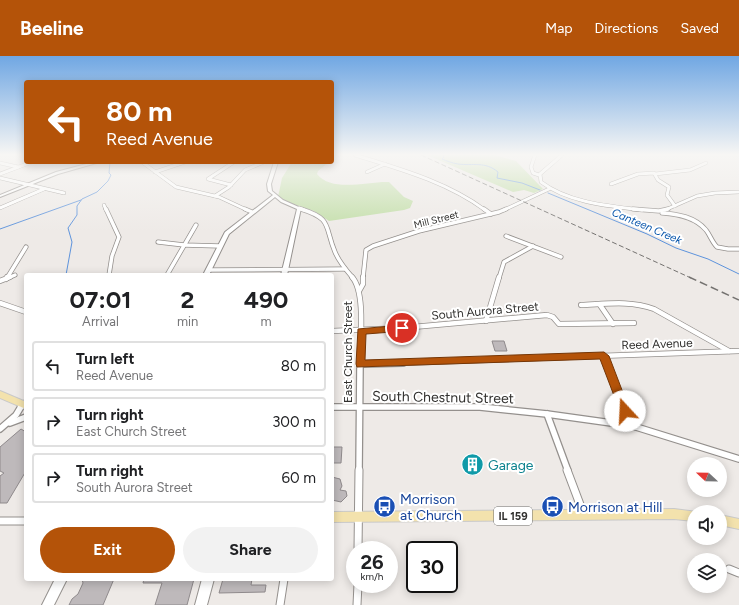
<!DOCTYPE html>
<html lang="en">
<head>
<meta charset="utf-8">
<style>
  body { margin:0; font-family:Figtree,sans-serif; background:#f2f2f2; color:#202124; height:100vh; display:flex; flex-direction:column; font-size:15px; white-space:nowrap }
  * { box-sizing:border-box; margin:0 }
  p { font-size:13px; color:#757577 }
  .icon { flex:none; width:22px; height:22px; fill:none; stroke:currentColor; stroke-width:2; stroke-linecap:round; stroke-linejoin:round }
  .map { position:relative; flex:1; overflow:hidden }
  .sheet { position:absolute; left:24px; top:217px; width:310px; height:308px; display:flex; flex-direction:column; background:#fff; border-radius:4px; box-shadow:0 2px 10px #0003 }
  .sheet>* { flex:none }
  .top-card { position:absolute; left:24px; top:24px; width:310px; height:84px; border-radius:4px; box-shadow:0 2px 10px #0003; background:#b45309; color:#fff; overflow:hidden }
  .needle { width:26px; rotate:292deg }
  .fabs { position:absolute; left:687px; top:401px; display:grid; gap:8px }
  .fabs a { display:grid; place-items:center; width:40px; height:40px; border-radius:50%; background:#fff; box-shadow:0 2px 10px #0003; font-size:20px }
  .speed { position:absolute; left:346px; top:485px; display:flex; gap:8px; font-size:20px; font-weight:700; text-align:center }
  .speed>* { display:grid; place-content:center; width:52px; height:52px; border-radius:50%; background:#fff; box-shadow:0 2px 10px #0003; line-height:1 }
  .speed small { font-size:10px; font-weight:400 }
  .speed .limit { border:2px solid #111; border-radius:6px; background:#fff; color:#111 }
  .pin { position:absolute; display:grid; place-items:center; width:34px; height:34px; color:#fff; margin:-17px; border:2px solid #fff; border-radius:50%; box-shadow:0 1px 4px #0007 }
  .me { position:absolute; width:44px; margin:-22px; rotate:340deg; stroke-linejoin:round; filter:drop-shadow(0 0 3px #0008) }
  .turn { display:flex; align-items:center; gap:14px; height:84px; padding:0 16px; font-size:18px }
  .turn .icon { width:52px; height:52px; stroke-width:2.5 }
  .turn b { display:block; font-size:28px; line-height:34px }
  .eta { display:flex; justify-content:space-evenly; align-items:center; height:68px; text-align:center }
  .eta b { font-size:24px; font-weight:700; line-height:28px }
  .button { display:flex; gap:8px; margin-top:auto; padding:8px 16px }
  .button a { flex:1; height:46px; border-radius:24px; background:#b45309; color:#fff; font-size:16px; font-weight:700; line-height:46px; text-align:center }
  .button a+a { background:#f2f2f2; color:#202124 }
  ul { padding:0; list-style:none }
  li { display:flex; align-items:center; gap:12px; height:50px; margin:0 8px 6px; padding:0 8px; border:2px solid #e0e0e0; border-radius:4px }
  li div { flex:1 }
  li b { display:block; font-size:15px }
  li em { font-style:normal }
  header { display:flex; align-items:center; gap:24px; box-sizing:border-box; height:56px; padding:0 20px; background:#b45309; color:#fff }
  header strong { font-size:19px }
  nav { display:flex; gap:22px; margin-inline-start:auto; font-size:14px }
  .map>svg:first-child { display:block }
</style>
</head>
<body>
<header>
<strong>Beeline</strong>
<nav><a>Map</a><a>Directions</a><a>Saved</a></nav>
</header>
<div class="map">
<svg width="739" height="549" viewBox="0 0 739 549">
  <rect width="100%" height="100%" fill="#eeeae7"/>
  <g fill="#c3dea9">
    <polygon points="427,99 494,99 516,105 543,133 534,137 524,134 513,136"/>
    <path d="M292,106H329L318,115L317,118C332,137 368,125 389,126L404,141L413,145L410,152L404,154L329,165L314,155L293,148L278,141L282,122Z"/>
  </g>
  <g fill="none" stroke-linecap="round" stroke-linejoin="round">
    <g stroke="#5d93dc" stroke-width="1">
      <path d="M443,99L444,101L442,103C447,105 452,107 458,108C473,110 485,105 498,116L497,122L522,127L540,134"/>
      <polyline points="548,137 647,178 676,192 708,203 739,218"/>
      <polyline points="0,173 81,144"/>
      <polyline points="66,219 72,186 68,172 77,159 77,150 82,143 97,136 108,125 111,119 109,117 110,106"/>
    </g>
  </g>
  <g fill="#beb9bb" stroke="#8f8a8c">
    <polygon points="492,285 504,285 507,295 495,295"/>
    <polygon points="21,373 26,376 26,415 7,447 0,447 0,420 4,417 0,415 0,391"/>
    <polygon points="332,391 342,391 341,407 332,407"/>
    <polygon points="466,404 476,404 478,415 468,415"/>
    <polygon points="332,421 340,423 342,430 340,434 346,435 347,440 341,446 332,444"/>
    <polygon points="82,523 114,523 103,549 69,549 72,543 78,538 83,527"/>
    <polygon points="144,523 194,523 187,549 155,549 162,527 143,527"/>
    <polygon points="223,523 252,523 251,529 266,529 265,536 219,537"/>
  </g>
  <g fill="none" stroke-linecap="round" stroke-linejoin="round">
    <defs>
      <g id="minor-far4">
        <path d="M355,99C400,113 447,126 485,154"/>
        <polyline points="535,99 531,111 533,117 539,119"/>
        <path d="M562,99L540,118L541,126C569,147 609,150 642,154"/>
        <polyline points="142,106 176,131 219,141 247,154"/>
        <polyline points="0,107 18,111"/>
        <polyline points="155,116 185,106"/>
        <polyline points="367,116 385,108"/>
        <polyline points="0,118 32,106"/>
        <polyline points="655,118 690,114 706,107"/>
        <polyline points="0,122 64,137"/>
        <polyline points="611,128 638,118 654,117 658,124 669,131 667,139 675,150"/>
        <polyline points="231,129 208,123 234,106"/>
        <polyline points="215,140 229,131 245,114 264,106"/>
        <polyline points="104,149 106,154"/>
        <polyline points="0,152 44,133"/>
        <polyline points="299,152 304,154"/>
        <polyline points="504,154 549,133"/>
        <polyline points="665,154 697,140 715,137 739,136"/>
      </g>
      <g id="minor-far3">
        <polyline points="106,153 119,181 112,200 109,219"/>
        <polyline points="245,153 252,156"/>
        <path d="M301,153C333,163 324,170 335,196C339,206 346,214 353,222"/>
        <polyline points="484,153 491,158"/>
        <polyline points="633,153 659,155 668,153"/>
        <path d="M662,157C678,158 695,161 706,174C710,179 712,186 717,191L728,193H739"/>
        <polyline points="506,180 561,201"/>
        <polyline points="158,186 184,189 220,190"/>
        <polyline points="208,214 345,213"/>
        <polyline points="167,219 196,169"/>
        <polyline points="7,222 26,191"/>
        <polyline points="8,222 15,219"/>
        <polyline points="363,222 366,194 373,190 419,175 499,156 506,153"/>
        <polyline points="499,222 504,206 533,190"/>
      </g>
      <g id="minor-far2">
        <path d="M352,221C366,236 360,287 360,308"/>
        <polyline points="6,223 7,221"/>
        <polyline points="0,225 10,221"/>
        <polyline points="359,235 363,228 363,221"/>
        <polyline points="0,247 26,256"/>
        <path d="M581,249C606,248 630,244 654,253L729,295"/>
        <polyline points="600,249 613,268"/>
        <polyline points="486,265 499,221"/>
        <polyline points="332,275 402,272 547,259 553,261 559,268 634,267"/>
        <polyline points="604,300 607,308"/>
        <polyline points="374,308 739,295"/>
      </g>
      <g id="minor-far1">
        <polyline points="606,307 630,370"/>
        <polyline points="361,308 403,307"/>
        <polyline points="332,351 480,351 547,358 633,370 739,403"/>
        <polyline points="547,358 568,415"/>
        <polyline points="10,367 26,361"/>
        <polyline points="0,373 16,359 22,349 26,347"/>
        <polyline points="359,415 360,307"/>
      </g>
      <g id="minor">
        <polyline points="567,414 584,459"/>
        <polyline points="0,465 26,465"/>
        <polyline points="358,494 359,414"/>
        <polyline points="729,513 739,517"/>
        <polyline points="280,549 284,523"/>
        <polyline points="357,549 358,528"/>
      </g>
      <g id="tertiary">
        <polygon points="94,106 100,106 58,118 0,141 0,139 56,116"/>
        <polygon points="274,106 278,106 271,128 272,135 283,144 301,152 287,219 281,219 297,153 281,146 275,141 229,178 209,219 203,219 225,176 273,139 268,135 267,128"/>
      </g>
      <g id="secondary">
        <polygon points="55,523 67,523 54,549 42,549"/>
        <polygon points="202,523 214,523 207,549 195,549"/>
      </g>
      <g id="primary">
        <polygon points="0,335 26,346 26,353 0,342"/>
        <polygon points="674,453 697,456 694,456 694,465 674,463 332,466 332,456"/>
        <polygon points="720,459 739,463 739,473 720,469"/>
      </g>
    </defs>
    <use href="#minor-far4" stroke="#94908d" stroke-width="4"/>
    <use href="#minor-far3" stroke="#94908d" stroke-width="5"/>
    <use href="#minor-far2" stroke="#94908d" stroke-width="6"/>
    <use href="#minor-far1" stroke="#94908d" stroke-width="8"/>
    <use href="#minor" stroke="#94908d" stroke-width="9"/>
    <use href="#tertiary" stroke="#94908d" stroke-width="2"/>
    <use href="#secondary" stroke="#94908d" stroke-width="2"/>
    <use href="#primary" stroke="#c9c9c9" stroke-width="2"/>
    <use href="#minor-far4" stroke="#fff" stroke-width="3"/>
    <use href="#minor-far3" stroke="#fff" stroke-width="3.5"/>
    <use href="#minor-far2" stroke="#fff" stroke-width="4.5"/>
    <use href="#minor-far1" stroke="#fff" stroke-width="5.5"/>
    <use href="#minor" stroke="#fff" stroke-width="7"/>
    <use href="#tertiary" fill="#fff" fill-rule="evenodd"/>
    <use href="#secondary" fill="#fff" fill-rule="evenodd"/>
    <use href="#primary" fill="#f3e2ad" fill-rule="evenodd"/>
    <polyline stroke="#747270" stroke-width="1" stroke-dasharray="5 2.5" stroke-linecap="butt" points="421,99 691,222"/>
    <polyline stroke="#747270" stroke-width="1.5" stroke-dasharray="8 4" stroke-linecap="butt" points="689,221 739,244"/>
  </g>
  <linearGradient id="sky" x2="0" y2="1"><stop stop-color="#70a7e3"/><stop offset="0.56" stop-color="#f7f6f4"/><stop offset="1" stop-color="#f7f6f4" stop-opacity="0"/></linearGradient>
  <rect width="739" height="176" fill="url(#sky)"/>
  <polygon fill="#b45309" stroke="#753606" points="402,269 405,270 406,272 405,275 366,278 365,304 604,296 609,300 630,355 628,358 625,359 621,358 600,303 357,311 356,308 358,273"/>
  <defs>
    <symbol id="building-disc" viewBox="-11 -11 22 22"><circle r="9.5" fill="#0f9aa8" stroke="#fff"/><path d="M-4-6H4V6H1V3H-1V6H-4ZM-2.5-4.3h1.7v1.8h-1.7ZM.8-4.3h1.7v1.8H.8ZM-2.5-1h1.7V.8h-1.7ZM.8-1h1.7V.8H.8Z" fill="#fff"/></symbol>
    <symbol id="bus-disc" viewBox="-11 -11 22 22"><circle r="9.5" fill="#1a4fb4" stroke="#fff"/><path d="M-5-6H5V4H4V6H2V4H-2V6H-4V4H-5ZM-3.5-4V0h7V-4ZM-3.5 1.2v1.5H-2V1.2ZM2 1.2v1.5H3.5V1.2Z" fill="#fff"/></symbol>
  </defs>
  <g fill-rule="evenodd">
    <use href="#building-disc" x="460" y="396" width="25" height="25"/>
    <use href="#bus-disc" x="372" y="438" width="25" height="25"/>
    <use href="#bus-disc" x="540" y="438" width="25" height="25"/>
  </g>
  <g text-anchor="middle" stroke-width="4" stroke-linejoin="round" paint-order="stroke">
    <g font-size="10" fill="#31302e" stroke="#fff">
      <text transform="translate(436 163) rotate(-14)" y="4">Mill Street</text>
    </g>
    <g font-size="11" font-style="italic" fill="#0755ab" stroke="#fff">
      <text transform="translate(647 170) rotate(23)" y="4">Canteen Creek</text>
    </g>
    <rect fill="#fff" stroke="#6f6e6d" stroke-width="1" x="494" y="451" width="38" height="18" rx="3"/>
    <g font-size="11" font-weight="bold" fill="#31302e">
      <text x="513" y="464">IL 159</text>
    </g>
    <g font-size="12" fill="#31302e" stroke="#fff">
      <text transform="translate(485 255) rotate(-5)" y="4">South Aurora Street</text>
      <text transform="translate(657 288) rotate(-2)" y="4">Reed Avenue</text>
      <text transform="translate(348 296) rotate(-90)" y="4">East Church Street</text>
    </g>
    <g font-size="14" fill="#31302e" stroke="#fff">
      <text transform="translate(443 341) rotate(1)" y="5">South Chestnut Street</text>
    </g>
    <g font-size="14" fill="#0d838f" stroke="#fff" text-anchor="start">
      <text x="488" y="414">Garage</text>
    </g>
    <g font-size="14" fill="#164399" stroke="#fff" text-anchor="start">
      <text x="400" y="448">Morrison<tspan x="400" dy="16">at Church</tspan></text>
      <text x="568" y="456">Morrison at Hill</text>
    </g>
  </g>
</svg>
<div class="fabs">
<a><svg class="needle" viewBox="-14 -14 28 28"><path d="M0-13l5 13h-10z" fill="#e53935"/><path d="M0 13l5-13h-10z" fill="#757577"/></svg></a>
<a><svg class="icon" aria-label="sound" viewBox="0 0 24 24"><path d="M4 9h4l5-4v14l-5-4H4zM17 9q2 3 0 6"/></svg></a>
<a><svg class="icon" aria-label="layers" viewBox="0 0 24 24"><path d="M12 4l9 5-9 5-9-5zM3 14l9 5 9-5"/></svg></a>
</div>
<div class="speed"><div>26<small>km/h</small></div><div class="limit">30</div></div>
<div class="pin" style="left:402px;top:272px;background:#d93025"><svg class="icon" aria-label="arrive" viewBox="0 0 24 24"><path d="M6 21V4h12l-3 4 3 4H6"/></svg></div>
<svg class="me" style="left:625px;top:355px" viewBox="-20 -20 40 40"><circle r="19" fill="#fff"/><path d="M0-13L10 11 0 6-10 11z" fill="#b45309"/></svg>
<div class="top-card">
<div class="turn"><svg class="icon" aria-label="left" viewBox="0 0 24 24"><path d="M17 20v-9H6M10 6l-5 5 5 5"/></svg><div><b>80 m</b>Reed Avenue</div></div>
</div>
<section class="sheet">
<div class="eta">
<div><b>07:01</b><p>Arrival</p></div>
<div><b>2</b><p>min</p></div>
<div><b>490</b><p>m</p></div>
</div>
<ul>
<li><svg class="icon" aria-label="left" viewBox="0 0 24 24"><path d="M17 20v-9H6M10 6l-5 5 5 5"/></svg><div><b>Turn left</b><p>Reed Avenue</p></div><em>80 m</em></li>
<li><svg class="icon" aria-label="right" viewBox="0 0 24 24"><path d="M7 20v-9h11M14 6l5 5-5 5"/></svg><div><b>Turn right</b><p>East Church Street</p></div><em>300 m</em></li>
<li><svg class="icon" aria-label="right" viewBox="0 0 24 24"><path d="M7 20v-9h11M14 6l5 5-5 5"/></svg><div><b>Turn right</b><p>South Aurora Street</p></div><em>60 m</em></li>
</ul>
<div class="button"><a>Exit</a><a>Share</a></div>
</section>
</div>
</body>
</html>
